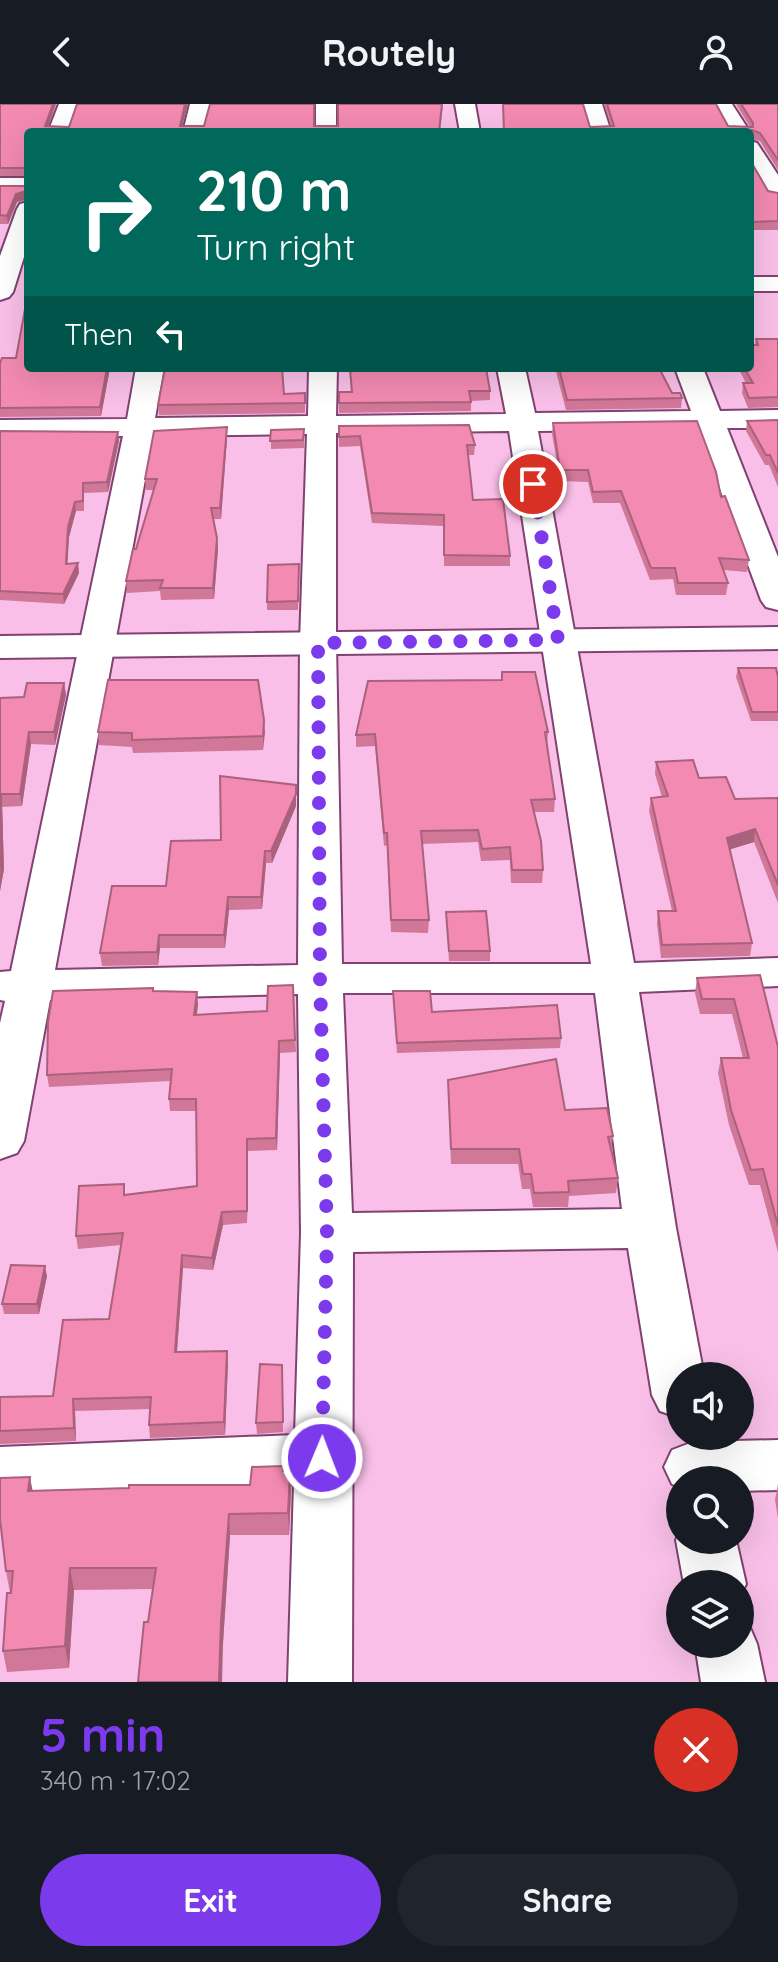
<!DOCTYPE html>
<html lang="en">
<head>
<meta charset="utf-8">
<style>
  body { margin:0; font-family:Quicksand,sans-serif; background:#20242c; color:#f1f3f6; height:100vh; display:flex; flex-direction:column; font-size:30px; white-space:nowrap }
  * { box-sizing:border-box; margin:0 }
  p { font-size:26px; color:#9ea1a6 }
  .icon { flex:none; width:44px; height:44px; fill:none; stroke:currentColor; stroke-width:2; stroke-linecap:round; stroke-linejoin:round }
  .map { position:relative; height:1578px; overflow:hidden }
  .drawer { display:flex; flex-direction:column; background:#171b24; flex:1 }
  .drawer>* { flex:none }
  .hud { position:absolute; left:24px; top:24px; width:730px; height:244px; border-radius:8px; box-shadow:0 8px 32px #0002; background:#00695c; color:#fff; overflow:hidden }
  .tools { position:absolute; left:666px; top:1258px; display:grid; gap:16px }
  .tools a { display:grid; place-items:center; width:88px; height:88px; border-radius:50%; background:#171b24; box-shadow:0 8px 32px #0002; font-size:40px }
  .pin { position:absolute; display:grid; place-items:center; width:68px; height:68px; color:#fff; margin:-34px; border:4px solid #fff; border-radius:50%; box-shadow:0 2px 8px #0007 }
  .me { position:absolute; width:88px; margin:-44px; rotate:1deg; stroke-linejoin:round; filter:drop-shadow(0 0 6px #0008) }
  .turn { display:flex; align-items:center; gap:28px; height:168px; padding:0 40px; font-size:36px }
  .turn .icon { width:104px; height:104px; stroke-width:2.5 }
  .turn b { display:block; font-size:56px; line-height:68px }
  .then { display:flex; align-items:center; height:76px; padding:0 40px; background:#0003; gap:16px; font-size:30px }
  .round { display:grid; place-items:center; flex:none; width:84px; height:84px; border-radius:42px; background:#20242c }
  .overview { display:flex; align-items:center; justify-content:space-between; height:136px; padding:0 40px }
  h1 { font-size:48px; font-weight:700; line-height:60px; color:#7c3aed }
  .primary-button { display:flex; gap:16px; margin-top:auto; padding:16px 40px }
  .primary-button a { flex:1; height:92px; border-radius:48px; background:#7c3aed; color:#fff; font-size:32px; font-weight:700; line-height:92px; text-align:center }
  .primary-button a+a { background:#20242c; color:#f1f3f6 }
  header { display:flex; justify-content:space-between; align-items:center; height:104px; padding:0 40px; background:#171b24; font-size:36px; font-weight:700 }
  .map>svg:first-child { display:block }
</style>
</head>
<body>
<header><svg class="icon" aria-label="back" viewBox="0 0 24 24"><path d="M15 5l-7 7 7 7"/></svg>Routely<svg class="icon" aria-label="person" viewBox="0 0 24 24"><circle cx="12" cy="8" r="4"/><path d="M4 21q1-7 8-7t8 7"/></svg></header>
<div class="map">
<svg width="778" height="1578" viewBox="0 0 778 1578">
  <rect width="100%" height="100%" fill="#f9bfe8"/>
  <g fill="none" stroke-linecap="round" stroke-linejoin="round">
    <defs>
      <g id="minor">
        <polygon points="59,0 79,0 68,28 48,28"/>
        <polygon points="190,0 210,0 203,28 183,28"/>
        <rect x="316" y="0" width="20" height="28"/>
        <polygon points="455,0 475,0 480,28 460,28"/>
        <polygon points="582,0 602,0 611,28 591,28"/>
        <polygon points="712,0 732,0 750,28 750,29 730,28"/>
        <polygon points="750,37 757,39 778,71 778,96 770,94 750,61"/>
        <rect x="0" y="74" width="28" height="14"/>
        <polygon points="28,98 28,140 13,188 9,193 0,196 0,152 17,105 20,100"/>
        <rect x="750" y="173" width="28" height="14"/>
        <path d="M136,264H164L155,314L308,312L309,264H337L336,312L506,310L497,264H525L535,309L691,307L675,264H703L720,307L778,306V324H727L778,453V506L766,503L761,496L698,325L538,327L634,859L778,854V882L639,888L676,1124L704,1272H680V1314L660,1307L652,1291L628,1144L353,1148L352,1578H288L294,1380L0,1393V1343L295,1331L301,1129L298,890L50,896L24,1037L17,1049L0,1055V919L5,897L0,896V868L11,867L123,332L0,334V316L127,315ZM509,327L591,860H342L336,539V329ZM307,330L300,539L298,861L55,866L153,332ZM343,889H595L622,1105L352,1109Z"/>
        <polygon points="778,1336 778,1386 740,1387 740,1376 680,1376 680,1383 672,1380 664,1363 672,1346 693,1338"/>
        <polygon points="680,1427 680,1436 736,1436 746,1480 740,1492 740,1480 684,1480 676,1436"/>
        <polygon points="740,1516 748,1519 757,1540 765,1578 701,1578 695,1540 740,1540"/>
      </g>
      <polygon id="tertiary" points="778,523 778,545 0,554 0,532"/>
    </defs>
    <use href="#minor" stroke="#804271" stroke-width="4"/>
    <use href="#tertiary" stroke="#804271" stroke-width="4"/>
    <use href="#minor" fill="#fff" fill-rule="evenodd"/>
    <use href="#tertiary" fill="#fff" fill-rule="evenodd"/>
  </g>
  <g fill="#d17798">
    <polygon points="0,0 56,0 48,22 69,23 338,22 338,0 443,0 440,28 28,28 28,72 0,72"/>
    <polygon points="604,0 716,0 728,22 750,23 736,0 778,0 778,66 760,37 750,35 750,28 503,28 611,22"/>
    <polygon points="750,56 768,87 778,89 778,126 750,126"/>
    <polygon points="0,82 28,82 28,96 17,98 8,120 0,120"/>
    <polygon points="756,235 778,235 778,303 748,304 742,289 743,279 746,279 738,264 750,264"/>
    <polygon points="0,259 28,264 110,264 101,312 0,313"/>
    <polygon points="349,264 486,264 490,287 490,296 471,297 471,307 339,309 339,299 351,288"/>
    <polygon points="555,264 659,264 672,289 682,294 681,304 566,306"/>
    <polygon points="305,289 305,309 159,311 158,301 284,290"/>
    <polygon points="778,316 778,383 769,361 765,361 746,327 747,317"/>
    <polygon points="553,319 721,393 749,456 747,468 723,466 728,479 726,491 676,491 673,475 650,476 620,399 593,399 588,378 560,377 552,330"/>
    <polygon points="339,322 475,341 474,351 468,351 473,396 510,452 510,462 444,462 444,422 372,419 360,342 339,343"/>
    <polygon points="227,323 227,334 221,415 214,415 217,434 218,445 214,495 161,496 160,487 127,489 126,477 154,386 146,386 145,375"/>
    <polygon points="304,325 304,344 271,345 271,326"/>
    <polygon points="0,327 119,337 108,388 84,389 84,407 76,407 69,433 67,459 78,459 79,469 64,500 0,496"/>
    <polygon points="299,469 298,506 267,506 267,498"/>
    <polygon points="738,564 778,573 778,617 751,617 736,573"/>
    <polygon points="502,568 548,628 547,640 555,695 554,708 534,708 543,766 542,779 511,779 510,756 481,757 478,738 422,740 429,816 428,829 391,828 387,741 384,742 375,642 356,643 356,631 501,576"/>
    <polygon points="64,579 66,591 55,641 31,640 22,702 2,703 4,765 0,787 0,594 24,593"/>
    <polygon points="264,616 263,646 133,649 132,643 99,641 98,628"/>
    <polygon points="656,658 699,674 735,695 778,694 778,799 754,738 730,745 752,839 750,852 661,854 657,820 658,807 672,807 649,707 651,694 662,693 655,670"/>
    <polygon points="296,702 272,759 266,759 262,805 229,806 225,844 160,844 158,861 102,862 100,849 166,782 221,736"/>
    <polygon points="446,808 490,847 490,857 449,857"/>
    <polygon points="760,871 778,943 778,1148 760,1081 749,1081 729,1021 718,969 721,954 743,954 732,910 700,910 695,889 697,874"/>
    <polygon points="293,881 296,948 280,949 277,1046 248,1047 247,1119 223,1121 213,1166 183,1164 177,1248 227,1247 228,1259 225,1331 150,1334 149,1321 150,1305 75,1307 76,1337 0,1340 0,1293 53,1292 109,1215 121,1141 78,1145 76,1132 126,1091 197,1082 196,1007 170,1007 169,995 170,977 49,983 47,971 154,887 198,900 197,911 267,907"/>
    <polygon points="393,887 432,908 561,934 560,944 397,949"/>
    <polygon points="448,976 565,1006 613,1032 611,1047 618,1074 616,1089 569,1092 568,1103 533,1103 530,1085 522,1085 518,1060 451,1060"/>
    <polygon points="47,1172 39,1210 4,1210 2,1200"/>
    <polygon points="282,1261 283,1328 257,1330 256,1319"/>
    <polygon points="283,1367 290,1367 291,1389 289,1431 230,1431 223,1539 148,1518 153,1485 74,1486 69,1564 7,1568 3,1547 10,1489 6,1467 30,1373 32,1387 250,1381"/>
    <polygon points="778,1380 778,1414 775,1396"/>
  </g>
  <g fill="#aa617c">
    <polygon points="53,0 56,0 46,28 45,22"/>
    <polygon points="185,0 188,0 181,28 180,22"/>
    <polygon points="26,87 27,95 17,98 8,120 7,112 16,90"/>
    <polygon points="107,264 110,264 101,312 100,303"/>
    <polygon points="227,323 227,334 221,415 220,404"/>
    <polygon points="118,328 119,337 108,388 107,378"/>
    <polygon points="75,398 76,407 69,433 67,469 66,460 68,423"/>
    <polygon points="217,434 218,445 214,495 213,484"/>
    <polygon points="78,459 79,469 64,500 63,490"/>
    <polygon points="64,579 66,591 55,641 54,628"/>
    <polygon points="264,616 265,629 263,646 263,632"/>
    <polygon points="29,628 31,640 22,702 20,690"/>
    <polygon points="296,681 296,702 272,759 271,747"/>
    <polygon points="1,690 2,703 4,765 0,787"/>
    <polygon points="755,725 754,738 725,747 727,734"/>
    <polygon points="265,747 266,759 262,805 261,793"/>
    <polygon points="228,793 229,806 225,844 224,831"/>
    <polygon points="159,831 160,844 158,861 157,848"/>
    <polygon points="197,888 198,900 195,923 194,911"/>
    <polygon points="279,937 280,949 277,1046 276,1034"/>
    <polygon points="247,1035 248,1047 247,1119"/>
    <polygon points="222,1108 223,1121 213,1166 212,1154"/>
    <polygon points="182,1151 183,1164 176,1260 175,1248"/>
    <polygon points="45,1162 47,1172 39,1210 37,1200"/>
    <polygon points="227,1247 228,1259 225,1331 224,1318"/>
    <polygon points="73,1295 75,1307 76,1337 74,1324"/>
    <polygon points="290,1367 291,1389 289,1431 288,1409"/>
    <polygon points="30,1373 34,1394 28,1387"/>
    <polygon points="229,1410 230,1431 223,1539 222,1578 219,1578 221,1518"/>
    <polygon points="70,1464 74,1486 69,1564 65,1542"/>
  </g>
  <g fill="#f38ab1" stroke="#aa617c" stroke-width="2">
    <polygon points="0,0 53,0 45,22 69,23 77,0 185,0 180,22 204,22 210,0 314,0 314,22 338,22 338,0 442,0 439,28 28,28 28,64 0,64"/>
    <polygon points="503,0 583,0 590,23 614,22 607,0 716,0 728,22 753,23 753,19 741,0 778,0 778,56 760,29 752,26 749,28 504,28"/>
    <polygon points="750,56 768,87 778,89 778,117 750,118"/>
    <polygon points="0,82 28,82 28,88 26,87 16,90 7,112 0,111"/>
    <polygon points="28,189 28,264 107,264 100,303 0,304 0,259 2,254 16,254"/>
    <polygon points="756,235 778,235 778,293 749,294 743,279 753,279 744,264 750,264 750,241 758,241"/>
    <polygon points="165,264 282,264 284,290 305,289 305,299 158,301"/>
    <polygon points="350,264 486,264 490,287 469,287 471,298 339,299 339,288 352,288"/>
    <polygon points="559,264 659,264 672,289 680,289 682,294 567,296"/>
    <polygon points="778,316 778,369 770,351 766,351 747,317"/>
    <polygon points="697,317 716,368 721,393 725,392 749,456 719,454 728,479 678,479 675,464 651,464 621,387 593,388 588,366 560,366 553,319"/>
    <polygon points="469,321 475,341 467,341 473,396 503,395 510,452 444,451 444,411 372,409 360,332 339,333 339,322"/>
    <polygon points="227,323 220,404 211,404 217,434 213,484 160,484 163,476 126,477 133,445 136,445 157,375 145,375 154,327"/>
    <polygon points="304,325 303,336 270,337 271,326"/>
    <polygon points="0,327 118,328 107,378 83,379 83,397 75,398 68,423 66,460 78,459 63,490 0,487"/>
    <polygon points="299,460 298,497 267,498 268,461"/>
    <polygon points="738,564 776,564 778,573 778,608 752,608"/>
    <polygon points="502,568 535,568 548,628 545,628 555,695 531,696 541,737 543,766 512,766 510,743 482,745 478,726 421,727 429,816 391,816 387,729 384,729 375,630 356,631 368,577 502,576"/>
    <polygon points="108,576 258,576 264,616 263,632 132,636 132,629 98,628"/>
    <polygon points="27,579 64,579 54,628 29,628 20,690 1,690 2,752 0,763 0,594 24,593"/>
    <polygon points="693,656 699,674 726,673 735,695 778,694 778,781 755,725 727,734 752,839 662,841 658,807 676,807 651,694 668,692 656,658"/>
    <polygon points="220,672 296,681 296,690 271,747 265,747 261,793 228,793 224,831 159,831 157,848 100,849 112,782 166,782 171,737 221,736"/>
    <polygon points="486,807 490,847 449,847 446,808"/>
    <polygon points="760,871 778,943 778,1122 763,1065 751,1066 731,1006 721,954 749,954 734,895 702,895 697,874"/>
    <polygon points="293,881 295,936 279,937 276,1034 247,1035 247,1107 222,1108 212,1154 182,1151 175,1248 227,1247 224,1318 149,1321 151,1293 73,1295 74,1324 0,1327 0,1293 53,1292 63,1216 109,1215 123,1129 76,1132 79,1082 124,1080 124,1091 197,1082 196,995 169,995 172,965 47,971 48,918 53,887 153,884 153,887 197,888 194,911 267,907 268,882"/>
    <polygon points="393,887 430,887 432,908 557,901 561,934 397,939"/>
    <polygon points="556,955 565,1006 607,1004 613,1032 608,1033 618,1074 568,1077 569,1088 534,1089 531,1070 523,1070 519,1045 451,1045 448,976"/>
    <polygon points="11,1161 45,1162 37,1200 2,1200"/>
    <polygon points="260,1260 282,1261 283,1318 256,1319"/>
    <polygon points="283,1362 283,1367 290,1367 288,1409 229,1410 221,1518 219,1578 138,1578 144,1518 148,1518 156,1464 70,1464 65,1542 3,1547 7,1489 11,1489 13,1467 6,1467 0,1415 0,1374 30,1373 28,1387 129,1384 129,1381 250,1381 252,1363"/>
  </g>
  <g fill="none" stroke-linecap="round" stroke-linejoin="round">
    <polyline stroke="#7c3aed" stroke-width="14" stroke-dasharray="0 25.2" points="322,1354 327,1129 320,875 318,539 558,536 533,380"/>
  </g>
</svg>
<div class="tools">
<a><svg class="icon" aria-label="sound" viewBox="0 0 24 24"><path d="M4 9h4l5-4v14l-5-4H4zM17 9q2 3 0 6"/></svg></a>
<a><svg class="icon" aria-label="search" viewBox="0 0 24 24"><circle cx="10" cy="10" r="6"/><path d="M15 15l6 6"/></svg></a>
<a><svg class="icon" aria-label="layers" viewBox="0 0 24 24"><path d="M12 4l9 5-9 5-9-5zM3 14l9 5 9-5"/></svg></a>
</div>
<div class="pin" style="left:533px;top:380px;background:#d93025"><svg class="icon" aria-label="arrive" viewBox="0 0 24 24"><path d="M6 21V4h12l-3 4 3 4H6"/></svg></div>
<svg class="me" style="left:322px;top:1354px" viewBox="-20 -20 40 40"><circle r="17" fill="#7c3aed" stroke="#fff" stroke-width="3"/><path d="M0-11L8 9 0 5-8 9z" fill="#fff"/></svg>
<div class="hud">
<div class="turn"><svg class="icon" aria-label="right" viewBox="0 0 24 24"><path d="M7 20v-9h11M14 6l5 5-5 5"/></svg><div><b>210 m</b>Turn right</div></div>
<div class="then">Then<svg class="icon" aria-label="left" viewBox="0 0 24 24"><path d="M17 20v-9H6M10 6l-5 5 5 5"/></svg></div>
</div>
</div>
<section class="drawer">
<div class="overview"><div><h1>5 min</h1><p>340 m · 17:02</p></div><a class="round" style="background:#d93025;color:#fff"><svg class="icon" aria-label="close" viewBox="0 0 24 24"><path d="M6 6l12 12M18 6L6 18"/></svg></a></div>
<div class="primary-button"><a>Exit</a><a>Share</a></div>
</section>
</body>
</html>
